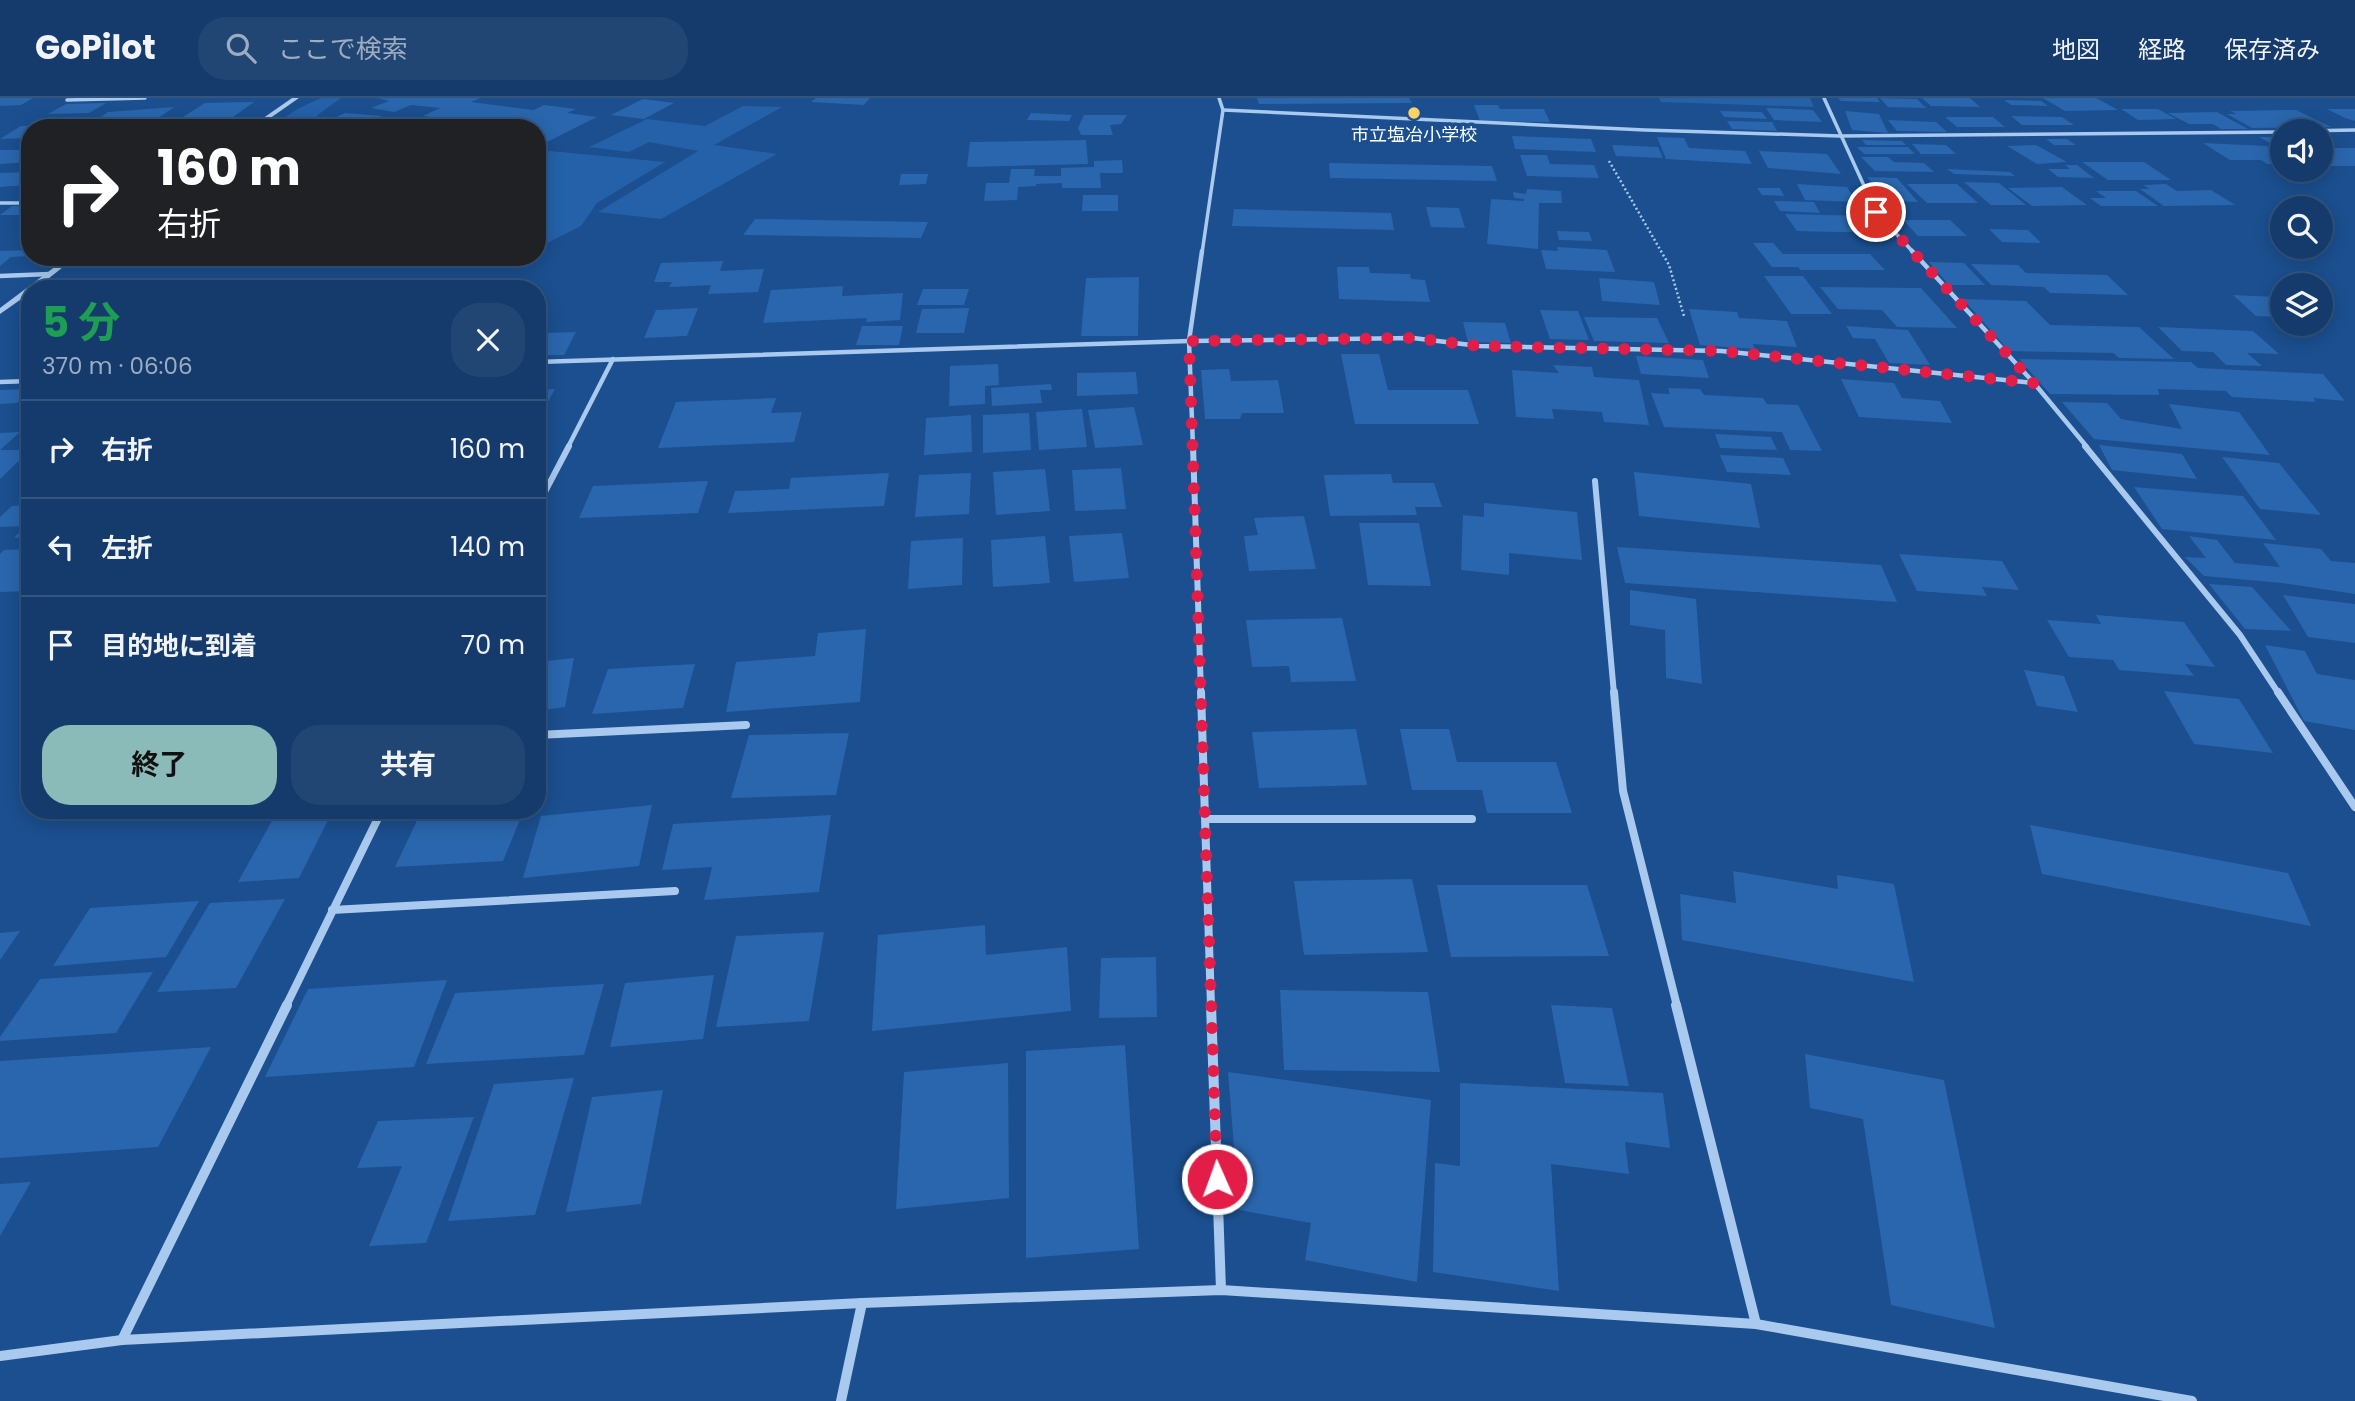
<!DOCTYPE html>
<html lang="ja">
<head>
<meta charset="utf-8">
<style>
  body { margin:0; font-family:Poppins,"Noto Sans JP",sans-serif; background:#214673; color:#f1f3f6; height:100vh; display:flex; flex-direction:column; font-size:26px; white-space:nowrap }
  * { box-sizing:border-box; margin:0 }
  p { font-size:23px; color:#9dadc1 }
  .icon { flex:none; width:38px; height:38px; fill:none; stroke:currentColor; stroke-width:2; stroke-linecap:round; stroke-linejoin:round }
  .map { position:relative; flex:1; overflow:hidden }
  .drawer { position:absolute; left:21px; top:182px; width:525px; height:539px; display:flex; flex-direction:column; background:#143b6b; border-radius:28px; box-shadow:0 4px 18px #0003,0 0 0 2px #33557e }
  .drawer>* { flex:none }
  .banner { position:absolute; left:21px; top:21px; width:525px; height:147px; border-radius:28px; box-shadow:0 4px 18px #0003,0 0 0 2px #33557e; background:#202124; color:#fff; overflow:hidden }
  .controls { position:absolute; left:2270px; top:21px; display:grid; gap:14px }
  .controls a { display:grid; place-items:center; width:63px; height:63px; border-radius:50%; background:#143b6b; box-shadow:0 4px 18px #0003,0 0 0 2px #33557e; font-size:35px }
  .pin { position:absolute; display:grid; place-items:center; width:60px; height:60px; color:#fff; margin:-30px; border:4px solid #fff; border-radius:50%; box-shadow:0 2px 7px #0007 }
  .me { position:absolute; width:77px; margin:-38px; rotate:358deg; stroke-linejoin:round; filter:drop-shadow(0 0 5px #0008) }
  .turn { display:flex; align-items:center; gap:24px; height:147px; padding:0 21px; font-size:32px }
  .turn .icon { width:91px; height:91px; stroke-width:2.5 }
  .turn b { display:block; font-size:49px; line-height:60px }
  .round { display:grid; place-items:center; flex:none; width:74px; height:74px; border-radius:28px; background:#214673 }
  .summary { display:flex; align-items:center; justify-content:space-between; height:119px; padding:0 21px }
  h1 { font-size:42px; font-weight:700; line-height:52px; color:#1e9e55 }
  .button { display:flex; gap:14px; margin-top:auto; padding:14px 21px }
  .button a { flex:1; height:80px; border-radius:28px; background:#8bbbb9; color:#111; font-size:28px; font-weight:700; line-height:80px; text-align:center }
  .button a+a { background:#214673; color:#f1f3f6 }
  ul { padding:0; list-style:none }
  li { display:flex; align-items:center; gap:21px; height:98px; padding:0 21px; border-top:2px solid #33557e }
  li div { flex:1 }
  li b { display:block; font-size:26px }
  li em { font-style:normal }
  header { display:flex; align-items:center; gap:42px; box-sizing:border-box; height:98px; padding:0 35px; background:#143b6b; border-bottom:2px solid #33557e }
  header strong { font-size:33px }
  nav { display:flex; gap:38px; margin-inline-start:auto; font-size:24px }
  .search { width:490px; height:63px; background:#214673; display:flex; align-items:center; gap:18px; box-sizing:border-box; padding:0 24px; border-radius:28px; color:#9dadc1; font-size:26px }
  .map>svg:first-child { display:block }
</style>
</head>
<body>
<header>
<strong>GoPilot</strong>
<div class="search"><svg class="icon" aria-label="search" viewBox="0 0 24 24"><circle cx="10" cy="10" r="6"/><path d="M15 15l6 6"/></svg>ここで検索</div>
<nav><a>地図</a><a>経路</a><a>保存済み</a></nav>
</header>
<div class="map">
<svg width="2355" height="1303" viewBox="0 0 2355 1303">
  <rect width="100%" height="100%" fill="#1b4f8f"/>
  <g fill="#2461a8">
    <polygon points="321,0 341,0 319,16 308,30 269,30 299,10"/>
    <polygon points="1659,0 1810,0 1814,9 1661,4"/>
    <polygon points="743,8 782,9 714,47 777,56 661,121 598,114 698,53 649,44 629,54 589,49 647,21 705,28"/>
    <polygon points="550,53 665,64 597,105 581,128 537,150 537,57"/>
  </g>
  <g fill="#2a66ad">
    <polygon points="0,0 33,0 21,7 0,8"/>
    <polygon points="378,0 480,0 471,4 534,12 544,7 576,11 567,15 597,19 537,49 537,30 468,30 479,25 423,18 440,10 411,7 394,14 371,10 389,3"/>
    <polygon points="816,0 870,0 864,7 811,4"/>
    <polygon points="1257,0 1409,0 1412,5 1259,6"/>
    <polygon points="1838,0 1877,0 1880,4 1841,3"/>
    <polygon points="1880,0 1917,1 1926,10 1888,9"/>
    <polygon points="1922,0 1970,0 1980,9 1931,8"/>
    <polygon points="2043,0 2096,0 2118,12 2065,13"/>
    <polygon points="643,1 674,5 644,21 611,17"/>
    <polygon points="2004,2 2041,3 2048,8 2011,7"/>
    <polygon points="254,4 233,19 183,19 205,5"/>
    <polygon points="106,5 89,15 48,16 66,6"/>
    <polygon points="1474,7 1498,7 1500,11 1544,11 1550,24 1480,23"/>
    <polygon points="174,9 157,21 95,23 108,14"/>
    <polygon points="1766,10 1813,12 1822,24 1774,22"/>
    <polygon points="2121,11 2158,11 2176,21 2138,22"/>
    <polygon points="2327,11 2355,11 2355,23 2345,20"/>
    <polygon points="2296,12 2331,29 2252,30 2227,16 2237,16 2230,13"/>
    <polygon points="1720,13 1762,14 1767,21 1724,19"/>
    <polygon points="1845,13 1879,16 1888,35 1852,32"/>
    <polygon points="2217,14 2248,31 2221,31 2213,26 2189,26 2168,15"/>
    <polygon points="345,15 382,18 360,29 323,25"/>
    <polygon points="1031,15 1072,17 1069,23 1027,22"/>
    <polygon points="1084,17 1127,17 1121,26 1110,27 1113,37 1081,37 1078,30"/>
    <polygon points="2011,18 2062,19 2074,27 2022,27"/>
    <polygon points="1945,19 1993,19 2005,29 1957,29"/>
    <polygon points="1888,22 1936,24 1947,34 1897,33"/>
    <polygon points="1727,23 1772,24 1777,33 1732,31"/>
    <polygon points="117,26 111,30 30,30 30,40 0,41 21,28"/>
    <polygon points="1512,38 1591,41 1596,54 1515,51"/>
    <polygon points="1657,39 1684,40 1689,50 1745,53 1752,66 1666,61"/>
    <polygon points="2259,39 2282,39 2282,52"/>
    <polygon points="2046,41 2067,41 2076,47 2054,47"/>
    <polygon points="1086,42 1088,66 967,69 970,44"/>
    <polygon points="1862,42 1902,43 1906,47 1866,47"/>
    <polygon points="2203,45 2267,48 2282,57 2282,60 2279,60 2282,66 2267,66 2261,62 2230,62"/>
    <polygon points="1912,46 1946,47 1956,56 1921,56"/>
    <polygon points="1612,47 1658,49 1663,60 1616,58"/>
    <polygon points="2036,47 2067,64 2037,66 2007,48"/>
    <polygon points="1857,49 1908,49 1915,56 1864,56"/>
    <polygon points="2320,50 2355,50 2355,68 2323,68"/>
    <polygon points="0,52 30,52 30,64 0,66"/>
    <polygon points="1759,53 1827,56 1841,76 1768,70"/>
    <polygon points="1520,57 1547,57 1550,66 1594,67 1599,80 1527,78"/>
    <polygon points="1861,59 1888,59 1894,64 1924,65 1934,74 1875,73"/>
    <polygon points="1122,62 1123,75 1100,75 1101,90 1062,90 1062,85 1036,86 1036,88 1018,89 1017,102 984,103 986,85 1009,85 1011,71 1035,71 1034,78 1061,78 1061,70 1094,69 1094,63"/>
    <polygon points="2082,64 2144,64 2171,82 2108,82"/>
    <polygon points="1329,65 1492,68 1497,83 1330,80"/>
    <polygon points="2065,67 2077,67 2094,80 2058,79 2048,71 2070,71"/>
    <polygon points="1947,71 2010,74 2015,78 1954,76"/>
    <polygon points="30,74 30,91 21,91 26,87 0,89 0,75"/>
    <polygon points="901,76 928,76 926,86 899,87"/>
    <polygon points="1867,79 1897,80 1918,104 1888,103"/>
    <polygon points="1964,84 1999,85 2026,107 1991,107"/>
    <polygon points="1797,86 1847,89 1857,104 1805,102"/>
    <polygon points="1907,86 1957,86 1978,105 1927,105"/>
    <polygon points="2166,86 2177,93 2211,92 2235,107 2164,108 2140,91 2150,91 2143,87"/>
    <polygon points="2062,89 2087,107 2032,108 2008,90"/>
    <polygon points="1757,90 1780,90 1784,98 1762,97"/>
    <polygon points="1527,91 1561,93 1562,105 1539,105 1538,151 1487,146 1491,101 1524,103 1524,101 1514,100 1513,94 1526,96"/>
    <polygon points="2096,93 2136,93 2158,108 2101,108 2090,100 2106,100"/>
    <polygon points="1083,97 1118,97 1118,113 1082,113"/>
    <polygon points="1774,103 1814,104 1820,115 1780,113"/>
    <polygon points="12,108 30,108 30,117 0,117"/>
    <polygon points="1426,109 1459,110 1465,130 1431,129"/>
    <polygon points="1234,111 1391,115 1394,132 1232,128"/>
    <polygon points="1785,116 1867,118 1881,135 1797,133"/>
    <polygon points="755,121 928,124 921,140 743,137"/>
    <polygon points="1903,122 1950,122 1967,138 1918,138"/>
    <polygon points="1989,131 2028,132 2041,145 2002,144"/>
    <polygon points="1557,133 1589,134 1592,143 1559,142"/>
    <polygon points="1753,145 1773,145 1783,156 1870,156 1885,172 1801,172 1798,169 1772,169"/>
    <polygon points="1557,149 1607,152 1615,174 1546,171 1541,152 1558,153"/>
    <polygon points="30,152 30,158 11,159 0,168 0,153"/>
    <polygon points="723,163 720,173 764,171 758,194 708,196 711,187 669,189 672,184 654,184 661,165"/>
    <polygon points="1929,164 1964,165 1985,187 1949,187"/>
    <polygon points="1971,166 2018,167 2026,175 2107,177 2128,197 2050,195 2044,189 1991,187"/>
    <polygon points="1337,169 1369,169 1370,175 1410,176 1411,181 1425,182 1430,204 1339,201"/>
    <polygon points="1764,178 1803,178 1832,216 1791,216"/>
    <polygon points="1139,179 1138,238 1081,238 1086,180"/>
    <polygon points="1599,180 1654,184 1660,207 1602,203"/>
    <polygon points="843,188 842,198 903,195 900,222 866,224 867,220 763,225 771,192"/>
    <polygon points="1820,189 1921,190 1957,230 1897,229 1882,212 1838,211"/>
    <polygon points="923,191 969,191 964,207 917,207"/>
    <polygon points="2233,197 2277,199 2282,204 2282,219 2256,218"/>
    <polygon points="1963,201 2026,203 2050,227 2139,229 2174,261 2119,260 2113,255 2009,253"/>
    <polygon points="698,210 687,238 644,240 656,212"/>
    <polygon points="969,210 964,235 916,235 922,211"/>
    <polygon points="1689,211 1737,214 1739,220 1787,223 1797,249 1753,246 1755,251 1700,247"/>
    <polygon points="1540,212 1578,213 1589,242 1550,241"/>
    <polygon points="1584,219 1657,220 1669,245 1594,243"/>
    <polygon points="1463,224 1505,225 1511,245 1468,244"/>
    <polygon points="862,228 903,228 899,247 856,247"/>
    <polygon points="1846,228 1908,232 1930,267 1889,265 1875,241 1853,240"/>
    <polygon points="537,229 545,229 541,235 576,234 564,257 537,257"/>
    <polygon points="2158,229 2253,233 2279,256 2247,255 2262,268 2226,267 2213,254 2182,253"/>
    <polygon points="1341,256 1379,256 1388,292 1468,292 1479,326 1355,326"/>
    <polygon points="1636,258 1703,262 1709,280 1641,276"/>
    <polygon points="2019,261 2191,264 2198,270 2323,276 2345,303 2313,300 2316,304 2232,299 2226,293 2158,291 2159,297 2050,296"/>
    <polygon points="998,266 999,287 985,288 985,306 949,308 950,268"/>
    <polygon points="1553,267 1592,269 1594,279 1639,282 1649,327 1604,324 1602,314 1552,311 1554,321 1516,319 1512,272 1559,275"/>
    <polygon points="1229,271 1231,283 1278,282 1284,315 1242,315 1240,321 1205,321 1201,272"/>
    <polygon points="1136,274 1138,296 1077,298 1077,275"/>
    <polygon points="1841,281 1894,285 1902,300 1940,303 1952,325 1859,319"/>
    <polygon points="1051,286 1052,292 1040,292 1042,305 992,308 991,290"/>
    <polygon points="1668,290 1700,291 1704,297 1763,300 1767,306 1798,307 1822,353 1790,352 1782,334 1664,329 1651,295 1670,296"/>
    <polygon points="30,291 17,305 0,306 0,292"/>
    <polygon points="555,291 543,313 537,314 537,292"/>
    <polygon points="776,300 771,315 802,314 794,344 658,350 676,304"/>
    <polygon points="2062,304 2107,305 2121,321 2182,331 2169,306 2239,314 2270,357 2094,341"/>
    <polygon points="1134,309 1143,347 1095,350 1088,312"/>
    <polygon points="1082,311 1087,349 1039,352 1036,314"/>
    <polygon points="1029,315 1031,352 983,355 983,317"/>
    <polygon points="971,317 972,354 924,357 926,320"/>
    <polygon points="20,334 0,352 30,352 0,381 0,335"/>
    <polygon points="1715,336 1771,339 1777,352 1720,350"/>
    <polygon points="2099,347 2182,356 2197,381 2112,372"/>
    <polygon points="1720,357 1783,360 1791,377 1727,374"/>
    <polygon points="2222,359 2279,365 2321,417 2260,411"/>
    <polygon points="1121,370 1126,411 1075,413 1072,372"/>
    <polygon points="1045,371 1050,413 996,417 993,374"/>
    <polygon points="1634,374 1751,386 1760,430 1639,418"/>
    <polygon points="889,375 884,408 728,415 735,393 789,391 791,380"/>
    <polygon points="971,375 969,416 915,419 919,377"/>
    <polygon points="1391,376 1393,385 1434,385 1442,409 1415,409 1417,417 1330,418 1324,377"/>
    <polygon points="708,383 698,415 579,420 593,388"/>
    <polygon points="2134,389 2243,398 2276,442 2162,431"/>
    <polygon points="1484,405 1577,414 1582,462 1509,455 1509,477 1461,472 1463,417 1484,419"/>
    <polygon points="30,407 30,439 14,440 25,428 0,429 0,419 12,408"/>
    <polygon points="1304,418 1316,471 1249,473 1244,438 1258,437 1254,420"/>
    <polygon points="1359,425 1419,425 1431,488 1368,487"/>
    <polygon points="1122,435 1129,480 1074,484 1069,438"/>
    <polygon points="1045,438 1050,485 993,489 991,442"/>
    <polygon points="2189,438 2217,442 2235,465 2280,469 2263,445 2321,451 2331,463 2355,465 2355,496 2282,485 2204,478 2185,459 2206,460"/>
    <polygon points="963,440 962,487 908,491 911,443"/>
    <polygon points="1617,449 1881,467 1897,504 1625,485"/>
    <polygon points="30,451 30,493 0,494 0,456 4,452"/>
    <polygon points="1899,456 2002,463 2019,492 1982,489 1987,498 1917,493"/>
    <polygon points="2209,486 2252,489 2291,533 2245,531"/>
    <polygon points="1630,492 1696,501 1702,586 1666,580 1665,532 1630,527"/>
    <polygon points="2283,497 2355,506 2355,545 2308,539"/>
    <polygon points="2096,517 2184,524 2215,569 2185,566 2194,578 2119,572 2113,562 2069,559 2047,522 2101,526"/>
    <polygon points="1342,520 1356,583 1291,584 1289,568 1252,569 1246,522"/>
    <polygon points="866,531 860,604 726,614 736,564 815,558 818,535"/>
    <polygon points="2265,547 2305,553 2317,576 2355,582 2355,632 2304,623"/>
    <polygon points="574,560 565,609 537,613 537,564"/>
    <polygon points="695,566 683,610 592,616 608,571"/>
    <polygon points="2024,572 2064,578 2078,614 2037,608"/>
    <polygon points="2164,593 2239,601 2273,655 2194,646"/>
    <polygon points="1356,631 1367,687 1259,690 1252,634"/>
    <polygon points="1400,631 1449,631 1457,664 1556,664 1572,715 1487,715 1482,692 1412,692"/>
    <polygon points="849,635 836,697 731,700 749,637"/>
    <polygon points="652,707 639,768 523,780 541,718"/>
    <polygon points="278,712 333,712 299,780 238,784"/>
    <polygon points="422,712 524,712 503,763 395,769"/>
    <polygon points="831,717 819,794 704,802 712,769 662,772 673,726"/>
    <polygon points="2030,727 2288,775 2311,828 2042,776"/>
    <polygon points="1733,773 1838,791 1837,777 1894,786 1914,884 1682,842 1680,796 1736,805"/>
    <polygon points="1412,781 1428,854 1304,857 1294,783"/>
    <polygon points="1437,787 1587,787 1609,858 1451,859"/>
    <polygon points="285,801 236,890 157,894 210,805"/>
    <polygon points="199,803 166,859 53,868 90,810"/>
    <polygon points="985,827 986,857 1067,849 1071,913 872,933 878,837"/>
    <polygon points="20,833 0,862 0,835"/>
    <polygon points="824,834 809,923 716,929 736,838"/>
    <polygon points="1156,859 1157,919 1099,920 1101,860"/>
    <polygon points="153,874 116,935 0,943 0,939 40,881"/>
    <polygon points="714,877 703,941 610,949 625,885"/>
    <polygon points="447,882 414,969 265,979 308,891"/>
    <polygon points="604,886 584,957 426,966 455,895"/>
    <polygon points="1280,892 1428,894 1440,974 1284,972"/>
    <polygon points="1551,907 1612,910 1629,988 1565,985"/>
    <polygon points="1125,947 1139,1151 1026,1160 1026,953"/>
    <polygon points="211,949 158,1049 0,1060 0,963"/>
    <polygon points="1805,956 1944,982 1995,1230 1891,1207 1863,1021 1810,1010"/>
    <polygon points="1008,965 1009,1100 896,1111 904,974"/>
    <polygon points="1228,974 1431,1002 1417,1184 1305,1162 1311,1125 1239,1112"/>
    <polygon points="574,980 535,1117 448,1123 494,986"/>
    <polygon points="1460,985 1663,995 1670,1050 1625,1044 1629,1076 1551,1066 1559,1193 1433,1174 1435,1065 1460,1068"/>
    <polygon points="663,992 641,1106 566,1114 592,999"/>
    <polygon points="474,1019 426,1145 369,1148 402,1068 357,1070 378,1023"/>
    <polygon points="31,1084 0,1138 0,1086"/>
  </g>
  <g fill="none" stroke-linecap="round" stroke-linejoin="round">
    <polyline stroke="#a9c9ee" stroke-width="2.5" stroke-dasharray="2 2.5" stroke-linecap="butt" points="1609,63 1669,167 1684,218"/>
    <g stroke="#a9c9ee" stroke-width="3.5">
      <polyline points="1824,0 1876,114 1914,155"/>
      <polyline points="67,2 145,0"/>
      <polyline points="1223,12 1645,32 1840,38 2282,34"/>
      <polyline points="2299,33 2355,32"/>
      <polyline points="0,105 30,105"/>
      <polyline points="1202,155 1223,12 1219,0"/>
    </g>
    <g stroke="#a9c9ee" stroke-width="4.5">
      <polyline points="1912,153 2034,285 2087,349"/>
      <polyline points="0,178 50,176"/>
      <polyline points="537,264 1189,243 1413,240 1479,248 1721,253 2034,285"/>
      <polyline points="0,284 30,283"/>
      <polyline points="568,349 613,261"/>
      <polyline points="1193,349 1189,243 1202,153"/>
    </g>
    <g stroke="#a9c9ee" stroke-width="6">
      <polyline points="1193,348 1201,596"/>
      <polyline points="2085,348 2240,537 2279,596"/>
      <polyline points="1595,383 1614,596"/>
      <polyline points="537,409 569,348"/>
    </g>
    <g stroke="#a9c9ee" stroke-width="8">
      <polyline points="1201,594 1211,908"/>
      <polyline points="1614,594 1623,693 1677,908"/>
      <polyline points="2278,594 2355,709"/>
      <polyline points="537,637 746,627"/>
      <polyline points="1206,721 1472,721"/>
      <polyline points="332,812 675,793"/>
      <polyline points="286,908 382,712"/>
    </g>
    <g stroke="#a9c9ee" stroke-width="10">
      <polyline points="1211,907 1221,1192"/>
      <polyline points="1676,907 1756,1226"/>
      <polyline points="122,1242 287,907"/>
      <polyline points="0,1258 122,1242 862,1205 1221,1192 1756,1226 2192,1303"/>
      <polyline points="841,1303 862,1205"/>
    </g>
    <g fill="#a9c9ee" fill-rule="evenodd">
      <polygon points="292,0 299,0 256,30 249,30"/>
      <polygon points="68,159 76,159 35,191 30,191 30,195 0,216 0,210"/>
    </g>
  </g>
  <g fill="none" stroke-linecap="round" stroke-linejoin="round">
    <polyline stroke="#e11d48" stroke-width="12" stroke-dasharray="0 21.6" points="1217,1081 1189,243 1413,240 1479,248 1721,253 2034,285 1876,114"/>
  </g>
  <circle fill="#ffd166" stroke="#1b4f8f" stroke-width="2.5" cx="1414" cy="15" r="7"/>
  <g text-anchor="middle" stroke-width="7" stroke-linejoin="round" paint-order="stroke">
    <g font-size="18" fill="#fff" stroke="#1b4f8f">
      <text x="1414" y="43">市立塩冶小学校</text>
    </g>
  </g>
</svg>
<div class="controls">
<a><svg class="icon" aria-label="sound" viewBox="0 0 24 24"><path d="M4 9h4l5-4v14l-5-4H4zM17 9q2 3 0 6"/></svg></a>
<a><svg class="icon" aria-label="search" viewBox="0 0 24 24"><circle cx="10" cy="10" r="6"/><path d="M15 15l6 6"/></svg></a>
<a><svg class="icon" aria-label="layers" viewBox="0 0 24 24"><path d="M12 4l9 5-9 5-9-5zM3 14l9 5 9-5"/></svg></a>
</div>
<div class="pin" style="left:1876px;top:114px;background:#d93025"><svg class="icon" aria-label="arrive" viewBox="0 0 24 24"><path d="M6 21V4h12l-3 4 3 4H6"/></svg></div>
<svg class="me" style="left:1217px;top:1081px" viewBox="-20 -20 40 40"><circle r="17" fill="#e11d48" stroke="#fff" stroke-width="3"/><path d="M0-11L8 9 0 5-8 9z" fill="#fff"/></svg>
<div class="banner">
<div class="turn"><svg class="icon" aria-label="right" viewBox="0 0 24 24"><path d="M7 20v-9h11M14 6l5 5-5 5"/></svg><div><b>160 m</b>右折</div></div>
</div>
<section class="drawer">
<div class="summary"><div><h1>5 分</h1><p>370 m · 06:06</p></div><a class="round"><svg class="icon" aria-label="close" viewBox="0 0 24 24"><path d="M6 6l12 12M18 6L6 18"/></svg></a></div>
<ul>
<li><svg class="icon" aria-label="right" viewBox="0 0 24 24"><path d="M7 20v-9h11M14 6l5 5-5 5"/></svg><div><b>右折</b></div><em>160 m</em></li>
<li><svg class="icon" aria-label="left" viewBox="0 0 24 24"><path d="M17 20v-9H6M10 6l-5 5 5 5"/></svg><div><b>左折</b></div><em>140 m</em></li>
<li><svg class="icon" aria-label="arrive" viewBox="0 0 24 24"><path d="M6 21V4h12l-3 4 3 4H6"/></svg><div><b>目的地に到着</b></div><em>70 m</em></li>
</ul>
<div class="button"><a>終了</a><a>共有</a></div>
</section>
</div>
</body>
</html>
